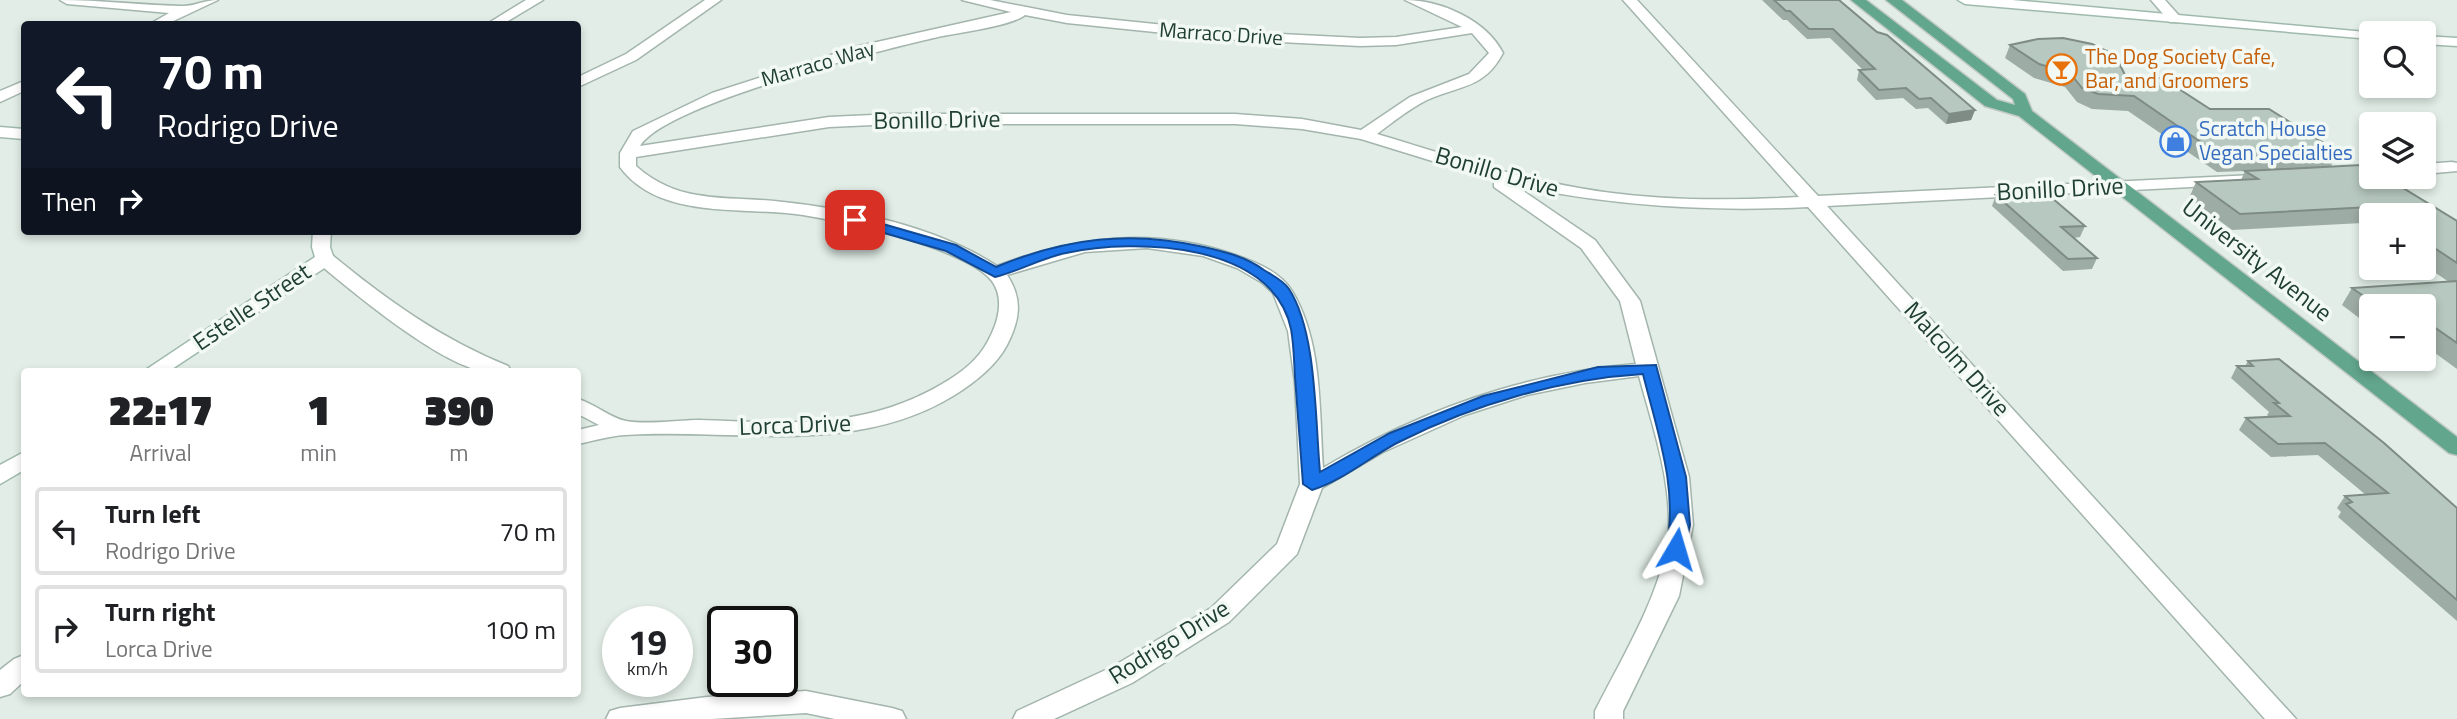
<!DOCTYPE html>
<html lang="en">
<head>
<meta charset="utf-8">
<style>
  body { margin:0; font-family:"Titillium Web",sans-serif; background:#f6f6f6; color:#202124; height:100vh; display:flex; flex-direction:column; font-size:26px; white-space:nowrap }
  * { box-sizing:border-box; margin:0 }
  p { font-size:23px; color:#757577 }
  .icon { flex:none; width:38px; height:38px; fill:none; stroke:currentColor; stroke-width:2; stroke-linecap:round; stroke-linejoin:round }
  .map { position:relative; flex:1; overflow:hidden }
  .panel { position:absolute; left:21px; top:368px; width:560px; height:329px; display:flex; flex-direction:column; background:#fff; border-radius:7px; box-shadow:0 4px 10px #0003 }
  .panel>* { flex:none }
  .banner { position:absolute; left:21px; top:21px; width:560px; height:214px; border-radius:7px; box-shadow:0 4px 10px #0003; background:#111827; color:#fff; overflow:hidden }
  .controls { position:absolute; left:2359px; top:21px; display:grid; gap:14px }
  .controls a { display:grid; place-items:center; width:77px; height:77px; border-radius:7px; background:#fff; box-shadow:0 4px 10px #0003; font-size:35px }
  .speed { position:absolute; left:602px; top:606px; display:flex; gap:14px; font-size:35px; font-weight:700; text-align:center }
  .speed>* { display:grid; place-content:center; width:91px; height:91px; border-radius:50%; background:#fff; box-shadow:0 4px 10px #0003; line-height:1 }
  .speed small { font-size:18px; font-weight:400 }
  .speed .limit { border:4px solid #111; border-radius:10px; background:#fff; color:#111 }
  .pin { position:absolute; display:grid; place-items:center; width:60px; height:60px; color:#fff; margin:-30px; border-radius:14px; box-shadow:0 4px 10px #0006 }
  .me { position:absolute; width:77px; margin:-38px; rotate:7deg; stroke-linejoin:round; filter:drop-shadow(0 0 5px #0008) }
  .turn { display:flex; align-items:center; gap:24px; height:147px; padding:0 21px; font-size:32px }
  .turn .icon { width:91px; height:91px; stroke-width:2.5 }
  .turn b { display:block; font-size:49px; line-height:60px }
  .then { display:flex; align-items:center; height:66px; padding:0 21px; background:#0003; gap:14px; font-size:26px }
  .eta { display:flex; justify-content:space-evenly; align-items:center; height:119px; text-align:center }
  .eta b { font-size:42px; font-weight:800; line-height:49px }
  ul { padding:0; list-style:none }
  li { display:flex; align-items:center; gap:21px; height:88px; margin:0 14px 10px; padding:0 7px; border:4px solid #e0e0e0; border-radius:7px }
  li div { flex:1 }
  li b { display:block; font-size:26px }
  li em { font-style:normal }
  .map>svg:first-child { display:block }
</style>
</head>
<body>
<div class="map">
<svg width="2457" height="719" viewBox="0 0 2457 719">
  <rect width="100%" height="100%" fill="#e1ede6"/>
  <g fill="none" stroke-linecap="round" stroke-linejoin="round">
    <defs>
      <g id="street">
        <path d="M60,0C101,0 140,5 181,6C192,7 204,0 218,0L167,24H150L169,13L67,4Z"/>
        <polygon points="526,0 543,0 503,24 487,24"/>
        <polygon points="705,0 721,0 636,60 578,87 578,77 626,54"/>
        <path d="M962,0H990L1067,15L1223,31L1360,38L1396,37L1462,27L1405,0C1441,0 1486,20 1503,53C1484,89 1460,85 1427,100C1409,109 1393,122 1377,134C1444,154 1510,176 1579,188C1651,201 1725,201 1799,197L1623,0H1637L1818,196L2274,174L2277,178L2274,182L2268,183L1827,206L2296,719H2265L1808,207C1706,212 1616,206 1516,186L1595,240L1640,301L1689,477L1693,525L1679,596L1623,711V719H1595V711C1622,657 1668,584 1669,523C1669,473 1652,424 1639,376L1585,383L1527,395L1465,415L1383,452L1322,488L1297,554L1229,622L1132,683L1054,719H1013L1017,711L1112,667L1211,608L1277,544L1300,484L1295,383L1288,331L1273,293L1261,282L1237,268L1203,256L1147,248L1085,252L1007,275C1023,299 1020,320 1007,345C996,366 974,383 953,396C852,457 736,428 625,435C609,436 593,441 578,444V430L599,425L578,414V399C595,404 610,418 626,421C647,425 678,420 700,420C788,423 864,430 942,384C960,374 979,359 988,341C998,323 1005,299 992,281C980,266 954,256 937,249C894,233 849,223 803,215C744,206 660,221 620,167V153L633,131L712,93L859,46L1011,12ZM1025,15L1067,23L1223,39L1360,46L1396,45L1472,33L1489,53L1469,74L1410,97L1361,130L1302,119L1235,114H895L829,117L640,146C664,105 884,49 938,37C957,33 1012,26 1025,15ZM895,124H1235L1302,129L1361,139L1494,180V187L1581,248L1620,301L1636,364C1524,373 1419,411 1323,468C1319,411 1323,342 1292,291C1280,272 1256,262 1235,255C1155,227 1076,236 997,266C935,226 855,210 783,202C728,195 681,206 636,166V157L829,127Z"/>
        <polygon points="2151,0 2165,0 2182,19 2180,22 2170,22"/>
        <polygon points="24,81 24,91 0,102 0,91"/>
        <polygon points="2452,162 2457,163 2457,171 2424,174 2424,164"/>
        <path d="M325,253L332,255C387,300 441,339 508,366L511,371C502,371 492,372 483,371C439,364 354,293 318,263L316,259Z"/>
        <polygon points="24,655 24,681 10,694 0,697 0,670 14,659"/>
        <polygon points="806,691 892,708 902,711 906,719 835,719 806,713 711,719 606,719 610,711 620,708 707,697"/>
      </g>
      <g id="secondary">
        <polygon points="1958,0 2012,0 2377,33 2371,33 2371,39 1965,4"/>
        <polygon points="2424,36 2457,38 2457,46 2424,44"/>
        <polygon points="0,127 24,129 24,139 0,137"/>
        <polygon points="313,231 331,231 330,247 334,259 332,263 169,371 144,371 315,257 312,247"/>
        <polygon points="24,452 24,470 0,484 0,465"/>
      </g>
      <polygon id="primary" points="1851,0 1866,0 1997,100 2015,105 2013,99 1886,0 1902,0 2025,94 2032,111 2457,437 2457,455 2449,453 2019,116 1985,106"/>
    </defs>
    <use href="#street" stroke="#a3b5ad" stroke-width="3"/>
    <use href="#secondary" stroke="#9fbaad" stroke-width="3"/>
    <use href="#primary" stroke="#c1c9c6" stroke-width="3"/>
    <use href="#street" fill="#fff" fill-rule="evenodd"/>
    <use href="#secondary" fill="#fff" fill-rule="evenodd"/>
    <use href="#primary" fill="#62a68d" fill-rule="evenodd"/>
  </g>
  <g fill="#9daca4">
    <polygon points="1762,0 1839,0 1877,32 1975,110 1971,120 1946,124 1928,108 1916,109 1903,98 1876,100 1857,80 1859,70 1863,70 1830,38 1807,39 1787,20 1783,20"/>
    <polygon points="2010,45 2127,79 2210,109 2338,152 2331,166 2457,221 2457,369 2424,345 2424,306 2371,306 2371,327 2342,305 2352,288 2449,282 2424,265 2424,215 2371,215 2371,229 2362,223 2232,230 2189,198 2196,182 2241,180 2245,171 2217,172 2128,111 2092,109 2077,102 2065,87 2034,78 2005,58"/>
    <polygon points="1996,195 2085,226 2080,237 2074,238 2097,258 2092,269 2063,271 1992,206"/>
    <polygon points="2248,361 2457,508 2457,621 2338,517 2341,512 2337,508 2345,496 2366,495 2318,455 2271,457 2239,430 2246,418 2269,417 2267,415 2269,412 2231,378 2237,366 2245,366"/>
  </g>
  <polygon fill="#7f8c86" points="1975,110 1971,120 1946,124 1949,114"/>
  <g fill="#b6c8bf" stroke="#7f8c86" stroke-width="2">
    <polygon points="1774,0 1839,0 1877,32 1887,35 1975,110 1949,114 1931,98 1919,99 1906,88 1879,90 1859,70 1875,69 1833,29 1809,29 1790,11 1786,11"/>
    <polygon points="2063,38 2092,44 2115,55 2127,79 2162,78 2210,109 2269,109 2338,152 2224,158 2134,96 2098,94 2082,88 2070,73 2039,64 2010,45 2038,39"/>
    <polygon points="2361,165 2371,169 2371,177 2385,177 2457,221 2457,263 2424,241 2424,215 2384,215 2371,207 2240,214 2196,182 2258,179 2245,171"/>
    <polygon points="2045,192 2085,226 2061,227 2097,258 2068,259 1996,195"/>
    <polygon points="2457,281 2457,343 2424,320 2424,306 2378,306 2352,288"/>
    <polygon points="2279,359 2384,443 2457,508 2457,600 2346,504 2352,502 2345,496 2388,493 2325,443 2278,444 2246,418 2290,416 2274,403 2279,403 2237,366 2253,366 2248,361"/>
  </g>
  <path fill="#1a73e8" stroke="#114b97" stroke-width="2" d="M855,216L956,245L996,267C1066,238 1130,230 1204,247C1226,252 1246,257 1264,270C1272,275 1284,281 1289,289C1317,332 1315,420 1320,472L1390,433L1483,396L1598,367L1656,365L1686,477L1690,525L1685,549L1676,555L1666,549C1679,490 1657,431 1643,374C1561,379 1475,404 1401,441C1372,455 1343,481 1312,490L1303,484C1300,448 1298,413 1295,377C1294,362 1294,345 1291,329C1273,242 1135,238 1066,253C1041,258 1020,271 995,277L946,251L850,223V217Z"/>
  <defs>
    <symbol id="bar-ring" viewBox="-11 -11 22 22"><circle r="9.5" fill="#f2f9f5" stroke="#e8710a" stroke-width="1.5"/><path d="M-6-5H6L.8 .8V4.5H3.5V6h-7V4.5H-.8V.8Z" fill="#e8710a"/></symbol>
    <symbol id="shop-ring" viewBox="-11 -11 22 22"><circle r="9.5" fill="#f2f9f5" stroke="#3f7fe0" stroke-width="1.5"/><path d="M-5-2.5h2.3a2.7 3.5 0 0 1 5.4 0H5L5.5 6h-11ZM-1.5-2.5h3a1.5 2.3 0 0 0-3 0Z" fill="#3f7fe0"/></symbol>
  </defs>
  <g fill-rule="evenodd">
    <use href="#bar-ring" x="2044" y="52" width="35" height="35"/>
    <use href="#shop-ring" x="2158" y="124" width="35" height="35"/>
  </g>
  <g text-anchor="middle" stroke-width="7" stroke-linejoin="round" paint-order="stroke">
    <g font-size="21" fill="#203f33" stroke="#f2f9f5">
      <text transform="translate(1221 34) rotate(4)" y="7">Marraco Drive</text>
      <text transform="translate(818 64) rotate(-16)" y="7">Marraco Way</text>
    </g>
    <g font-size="21" fill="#c56008" stroke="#f2f9f5" text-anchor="start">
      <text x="2085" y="64">The Dog Society Cafe,<tspan x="2085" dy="24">Bar, and Groomers</tspan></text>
    </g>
    <g font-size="21" fill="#366cbe" stroke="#f2f9f5" text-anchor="start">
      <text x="2199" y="136">Scratch House<tspan x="2199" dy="24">Vegan Specialties</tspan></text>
    </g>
    <g font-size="24" fill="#203f33" stroke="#f2f9f5">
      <text transform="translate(937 120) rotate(-1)" y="8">Bonillo Drive</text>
      <text transform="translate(1497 172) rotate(16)" y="8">Bonillo Drive</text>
      <text transform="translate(2060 189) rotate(-3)" y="8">Bonillo Drive</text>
      <text transform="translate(2257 260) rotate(38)" y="8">University Avenue</text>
      <text transform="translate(252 307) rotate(-34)" y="8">Estelle Street</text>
      <text transform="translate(1957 359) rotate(48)" y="8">Malcolm Drive</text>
      <text transform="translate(795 425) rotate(-2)" y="8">Lorca Drive</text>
      <text transform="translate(1169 642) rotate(-32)" y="8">Rodrigo Drive</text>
    </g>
  </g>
</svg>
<div class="controls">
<a><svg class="icon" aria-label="search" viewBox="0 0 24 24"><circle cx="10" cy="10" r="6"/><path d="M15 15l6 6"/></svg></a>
<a><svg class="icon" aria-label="layers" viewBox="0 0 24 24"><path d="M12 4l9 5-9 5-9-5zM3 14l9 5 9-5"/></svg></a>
<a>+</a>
<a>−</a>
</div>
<div class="speed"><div>19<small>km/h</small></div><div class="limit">30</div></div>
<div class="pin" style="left:855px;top:220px;background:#d93025"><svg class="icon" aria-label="arrive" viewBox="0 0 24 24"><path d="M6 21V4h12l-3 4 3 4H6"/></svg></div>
<svg class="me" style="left:1676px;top:549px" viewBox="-20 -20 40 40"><path d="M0-17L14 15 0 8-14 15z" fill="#1a73e8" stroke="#fff" stroke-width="4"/></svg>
<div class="banner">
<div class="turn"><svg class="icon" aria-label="left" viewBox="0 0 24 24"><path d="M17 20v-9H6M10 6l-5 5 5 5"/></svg><div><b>70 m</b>Rodrigo Drive</div></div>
<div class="then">Then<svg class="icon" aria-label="right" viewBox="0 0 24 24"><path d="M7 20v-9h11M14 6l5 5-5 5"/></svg></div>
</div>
<section class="panel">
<div class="eta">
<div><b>22:17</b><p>Arrival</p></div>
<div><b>1</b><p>min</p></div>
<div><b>390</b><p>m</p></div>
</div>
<ul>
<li><svg class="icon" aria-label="left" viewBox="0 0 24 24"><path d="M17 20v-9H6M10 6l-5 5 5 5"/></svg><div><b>Turn left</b><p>Rodrigo Drive</p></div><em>70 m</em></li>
<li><svg class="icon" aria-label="right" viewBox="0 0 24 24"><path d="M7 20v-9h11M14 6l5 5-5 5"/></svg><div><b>Turn right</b><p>Lorca Drive</p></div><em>100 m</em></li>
</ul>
</section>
</div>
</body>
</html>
